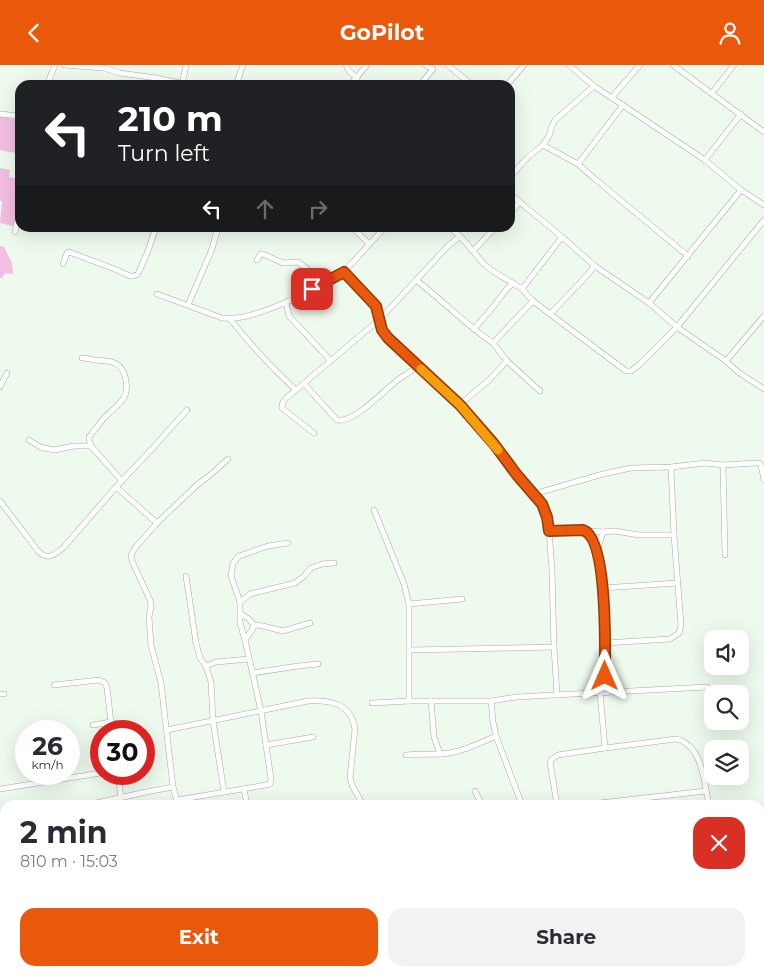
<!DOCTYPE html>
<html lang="en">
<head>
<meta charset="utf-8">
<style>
  body { margin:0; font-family:Montserrat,sans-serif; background:#f2f2f3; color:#2b2b33; height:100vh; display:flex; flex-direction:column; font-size:19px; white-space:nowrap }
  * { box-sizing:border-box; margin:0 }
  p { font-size:16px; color:#7c7c81 }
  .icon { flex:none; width:28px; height:28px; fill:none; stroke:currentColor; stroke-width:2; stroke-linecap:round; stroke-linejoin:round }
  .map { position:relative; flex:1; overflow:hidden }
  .side { position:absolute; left:0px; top:735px; width:765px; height:176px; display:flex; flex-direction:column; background:#fff; border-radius:15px 15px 0 0; box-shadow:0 5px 20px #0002 }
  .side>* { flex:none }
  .guide { position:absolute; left:15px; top:15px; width:500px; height:152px; border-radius:15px; box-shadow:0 5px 20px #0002; background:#202124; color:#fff; overflow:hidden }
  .fabs { position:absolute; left:704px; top:565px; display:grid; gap:10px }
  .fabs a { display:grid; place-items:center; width:45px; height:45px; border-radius:10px; background:#fff; box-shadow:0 5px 20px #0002; font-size:25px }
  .speed { position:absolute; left:15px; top:655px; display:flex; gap:10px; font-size:25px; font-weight:700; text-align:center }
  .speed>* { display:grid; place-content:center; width:65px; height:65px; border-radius:50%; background:#fff; box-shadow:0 5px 20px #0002; line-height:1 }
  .speed small { font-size:12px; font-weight:400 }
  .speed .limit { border:8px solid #d22; background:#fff; color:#111 }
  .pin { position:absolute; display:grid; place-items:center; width:42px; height:42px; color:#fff; margin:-21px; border-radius:10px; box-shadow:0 2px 8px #0006 }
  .me { position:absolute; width:55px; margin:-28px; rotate:0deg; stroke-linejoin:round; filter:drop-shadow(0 0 4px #0008) }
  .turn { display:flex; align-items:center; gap:18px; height:105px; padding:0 20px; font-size:22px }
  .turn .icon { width:65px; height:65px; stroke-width:2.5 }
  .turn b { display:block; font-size:35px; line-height:42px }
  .lanes { display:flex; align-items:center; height:48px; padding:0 20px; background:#0003; justify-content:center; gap:25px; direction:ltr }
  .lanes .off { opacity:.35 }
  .round { display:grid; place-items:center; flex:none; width:52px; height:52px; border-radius:15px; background:#f2f2f3 }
  .headline { display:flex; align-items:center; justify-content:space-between; height:85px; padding:0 20px }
  h1 { font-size:30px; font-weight:700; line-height:38px }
  .primary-button { display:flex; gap:10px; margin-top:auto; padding:10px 20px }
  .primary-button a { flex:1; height:58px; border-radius:15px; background:#ea580c; color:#fff; font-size:20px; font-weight:700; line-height:58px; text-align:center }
  .primary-button a+a { background:#f2f2f3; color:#2b2b33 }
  header { display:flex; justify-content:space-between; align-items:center; height:65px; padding:0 20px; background:#ea580c; color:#fff; font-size:22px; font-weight:700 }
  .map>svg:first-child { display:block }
</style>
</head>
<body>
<header><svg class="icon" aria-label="back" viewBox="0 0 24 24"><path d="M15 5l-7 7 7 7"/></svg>GoPilot<svg class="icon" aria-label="person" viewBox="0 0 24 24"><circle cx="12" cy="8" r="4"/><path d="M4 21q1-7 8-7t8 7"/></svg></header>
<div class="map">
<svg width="764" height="911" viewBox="0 0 764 911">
  <rect width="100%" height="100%" fill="#eefaee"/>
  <g fill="#f2bee2">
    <polygon points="0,52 20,55 20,89 0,85"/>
    <polygon points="0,103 10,105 9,112 20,114 20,138 13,161 0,158 2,136 0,136"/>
    <polygon points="0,181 4,182 12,198 13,209 5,208 2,213 0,213"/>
    <polygon points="762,864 764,865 764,907 758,906 760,906 760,875"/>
  </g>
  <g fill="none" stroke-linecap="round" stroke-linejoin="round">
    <defs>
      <g id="street">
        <polyline points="64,0 104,3 120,8 156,13 189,20"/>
        <polyline points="346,0 349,6 357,13"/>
        <polyline points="448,0 472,20"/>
        <polyline points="569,0 594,21 705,95 741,125 764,140"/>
        <polyline points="673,0 764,67"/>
        <polyline points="47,20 55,0"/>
        <polyline points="182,20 186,0"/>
        <polyline points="236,20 243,0"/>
        <polyline points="350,20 367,0"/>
        <polyline points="420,20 433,4 425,0"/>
        <polyline points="507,20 524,0"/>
        <polyline points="712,28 734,0"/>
        <polyline points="612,32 640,0"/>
        <polyline points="0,49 20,51"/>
        <polyline points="543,80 578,99 595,114 688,191"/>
        <polyline points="705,95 741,49"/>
        <polyline points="578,99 623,40"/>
        <polyline points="510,112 528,92 543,80 549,71 552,61 555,55 594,21"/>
        <polyline points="510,129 562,172 595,201 649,238 677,262 726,296 738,307 764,324"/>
        <polyline points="510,148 519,138"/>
        <polyline points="352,162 369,179"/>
        <path d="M385,162L344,207C353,216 372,232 377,243C381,253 380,265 388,273L459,340L493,379L517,410L542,439L547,452L549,466L552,505L554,582L557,630"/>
        <polyline points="15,167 20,144"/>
        <polyline points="460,171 484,199 491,205 522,224 533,236 550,249 580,218 595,201"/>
        <polyline points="473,186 496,162"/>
        <polyline points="257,195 261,189 263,189 283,198 298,197 314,209 324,218"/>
        <polyline points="63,199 67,188 69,187 112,203 130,211 134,211 138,209 148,186 156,162"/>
        <path d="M416,215C442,235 466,260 493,278"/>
        <polyline points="522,224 562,172"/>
        <path d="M157,229L222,253C256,257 314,224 344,207"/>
        <polyline points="533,236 493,278 507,296 540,326"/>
        <polyline points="286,238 289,251 331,296"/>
        <polyline points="649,238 741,125"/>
        <polyline points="188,240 212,184 218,162"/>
        <polyline points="550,249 626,306 631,306 639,300 677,262 764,155"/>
        <path d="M230,254C250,279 272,303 296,325L380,254L447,182L460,171L449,162"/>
        <polyline points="474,264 493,242 506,225 513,218"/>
        <path d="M82,293C86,293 90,294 94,295C110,296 122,295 126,315C127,322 127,329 123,334C118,341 110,347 104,353C99,359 94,366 89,372V375L91,381L122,416"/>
        <polyline points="726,296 764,251"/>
        <path d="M304,319L337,355C355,358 384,325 399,314C405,310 412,306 418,301"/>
        <polyline points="0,322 7,308"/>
        <path d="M296,325C290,330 281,335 282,343L314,368"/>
        <polyline points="459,340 488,316 507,296"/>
        <polyline points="29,375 40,382 54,385 74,381 91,381"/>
        <polyline points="723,400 725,490"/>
        <polyline points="116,422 151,385 187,345"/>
        <polyline points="534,429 603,409 631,403 671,402 705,398 723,400 756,398 759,398 761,400 764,415"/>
        <path d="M0,436L38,486C49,496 53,490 63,483L116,422L157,458"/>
        <polyline points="374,445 404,519 409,539 409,636"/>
        <path d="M549,466L583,465C609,475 605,601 606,628"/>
        <polyline points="587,466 603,467 615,466 639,470 674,470"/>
        <polyline points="597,486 603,467"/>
        <polyline points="186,511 196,578 200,593 206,601 216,597 249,594"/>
        <polyline points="603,523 677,518"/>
        <polyline points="240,537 250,529 295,518 303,512 311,503 322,499 334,498"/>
        <polyline points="409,539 462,534"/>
        <polyline points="241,549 249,554 254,560"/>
        <polyline points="245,575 252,565 254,560 263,561 283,566 310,558"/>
        <polyline points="605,578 670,574 679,568 681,560 674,470 671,402"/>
        <polyline points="410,585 554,582"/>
        <polyline points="206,601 211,617 213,656 224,727"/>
        <polyline points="253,608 298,601 318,599"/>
        <polyline points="54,620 99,615 105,618 107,623 112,666"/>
        <polyline points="600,628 605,683"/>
        <polyline points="0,629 4,629"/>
        <polyline points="431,636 434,672 440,689"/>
        <polyline points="372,638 409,636 491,636"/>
        <polyline points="93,660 111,657"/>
        <path d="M167,665L308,636C330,635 351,638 355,664L350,712L352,720L363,740"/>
        <polyline points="266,680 313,672"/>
        <path d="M406,690C421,688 440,691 454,687C468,684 482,677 496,671"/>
        <polyline points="118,709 121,733"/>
        <polyline points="173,722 178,740"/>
        <polyline points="0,724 101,708"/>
        <polyline points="244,724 247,740"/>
        <polyline points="475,726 482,740"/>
        <polyline points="177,735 266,720 270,719 271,714 261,646 245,575 242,565 240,557 240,537 231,511 233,498 239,491 268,481 288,478"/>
        <polyline points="87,740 146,727 173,722 161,618 151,580 149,552 151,541 150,535 132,496 131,491 134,484 157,458 197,420 209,411 228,394"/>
        <polyline points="522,740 496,671 493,657 491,636 516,632 707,622"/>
        <path d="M557,740L550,697L552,694L558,690L605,683L676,674C703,680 704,718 709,740"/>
        <polyline points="582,740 706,726"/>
        <polyline points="0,753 5,753"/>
        <polyline points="760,771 764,771"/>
        <polyline points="0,801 5,801"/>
        <polyline points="106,906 107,911"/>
        <polyline points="236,906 236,911"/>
        <polyline points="303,906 305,911"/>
        <polyline points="427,906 427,911"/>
        <polyline points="622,906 622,911"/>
        <polyline points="358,911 359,906"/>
        <polyline points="561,911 562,906"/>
        <polyline points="745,911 746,906"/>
      </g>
      <g id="highway">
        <polyline points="760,849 764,850"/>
        <polyline points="311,911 340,906"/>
      </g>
    </defs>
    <use href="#street" stroke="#a3ada2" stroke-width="6"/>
    <use href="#highway" stroke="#a3ada2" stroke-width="11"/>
    <use href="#street" stroke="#fff" stroke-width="5"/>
    <use href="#highway" stroke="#fff" stroke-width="10"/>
  </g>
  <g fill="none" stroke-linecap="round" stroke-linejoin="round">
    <defs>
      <path id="route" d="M312,224L344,207L376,241L382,265L388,273L460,340L494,379L517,410L542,439L547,452L549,466L583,465C608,473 605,587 605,611"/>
    </defs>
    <use href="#route" stroke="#983908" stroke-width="12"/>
    <use href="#route" stroke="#ea580c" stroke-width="9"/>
    <polyline stroke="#f59e0b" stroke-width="9" points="421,304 460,340 498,385"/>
  </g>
</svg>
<div class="fabs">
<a><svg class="icon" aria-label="sound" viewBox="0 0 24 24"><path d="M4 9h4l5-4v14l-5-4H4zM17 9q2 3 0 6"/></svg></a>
<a><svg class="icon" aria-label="search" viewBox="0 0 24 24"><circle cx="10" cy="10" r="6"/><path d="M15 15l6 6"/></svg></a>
<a><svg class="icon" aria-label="layers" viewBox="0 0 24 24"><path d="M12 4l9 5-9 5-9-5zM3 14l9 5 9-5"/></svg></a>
</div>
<div class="speed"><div>26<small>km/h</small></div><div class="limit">30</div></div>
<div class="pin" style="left:312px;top:224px;background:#d93025"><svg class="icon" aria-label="arrive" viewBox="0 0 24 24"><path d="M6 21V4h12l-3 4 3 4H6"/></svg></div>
<svg class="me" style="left:605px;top:611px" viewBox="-20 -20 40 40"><path d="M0-17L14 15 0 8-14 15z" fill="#ea580c" stroke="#fff" stroke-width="4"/></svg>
<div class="guide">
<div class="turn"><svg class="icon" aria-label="left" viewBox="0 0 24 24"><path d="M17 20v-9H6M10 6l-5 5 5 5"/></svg><div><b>210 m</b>Turn left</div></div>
<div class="lanes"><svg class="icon" aria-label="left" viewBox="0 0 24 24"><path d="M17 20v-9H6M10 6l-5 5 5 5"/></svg><svg class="icon off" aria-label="ahead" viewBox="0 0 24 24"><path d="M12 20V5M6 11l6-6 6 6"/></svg><svg class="icon off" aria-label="right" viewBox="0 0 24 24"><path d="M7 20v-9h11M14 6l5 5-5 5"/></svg></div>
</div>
<section class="side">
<div class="headline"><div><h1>2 min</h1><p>810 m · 15:03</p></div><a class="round" style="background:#d93025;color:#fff"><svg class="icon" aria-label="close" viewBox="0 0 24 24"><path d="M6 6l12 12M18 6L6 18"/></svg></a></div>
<div class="primary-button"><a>Exit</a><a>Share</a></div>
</section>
</div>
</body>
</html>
